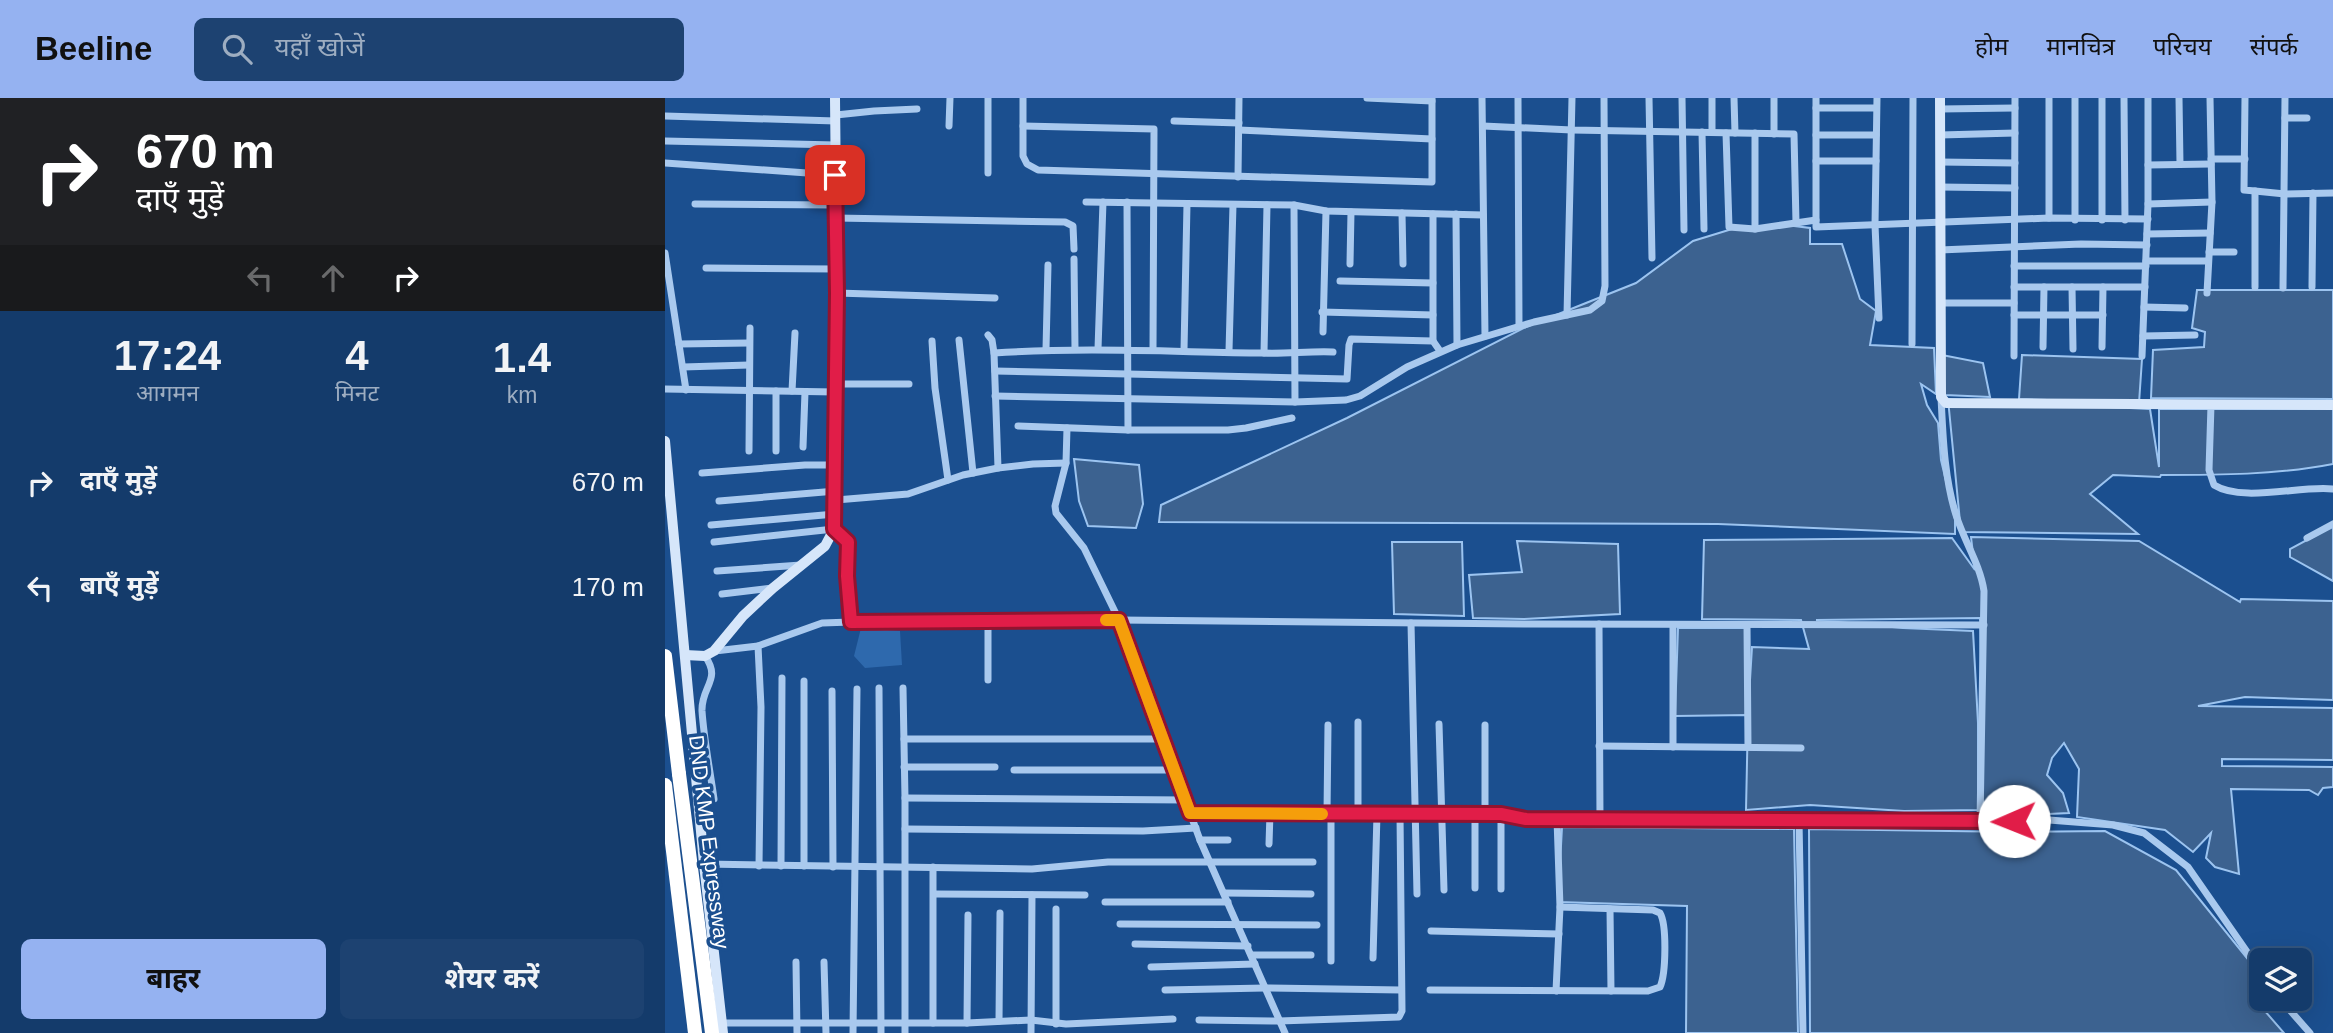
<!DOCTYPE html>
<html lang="hi">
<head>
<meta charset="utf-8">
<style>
  body { margin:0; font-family:Helvetica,"Noto Sans Devanagari",sans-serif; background:#1d4271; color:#f1f3f6; height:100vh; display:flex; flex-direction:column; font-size:26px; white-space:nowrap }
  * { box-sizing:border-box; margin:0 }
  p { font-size:23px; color:#9dadc1 }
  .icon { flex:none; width:38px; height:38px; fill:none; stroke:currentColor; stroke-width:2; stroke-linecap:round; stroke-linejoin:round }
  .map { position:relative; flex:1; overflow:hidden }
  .panel { display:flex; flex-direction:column; background:#143b6b; width:665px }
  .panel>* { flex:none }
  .hud { background:#202124; color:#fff; overflow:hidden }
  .fabs { position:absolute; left:1584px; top:850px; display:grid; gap:14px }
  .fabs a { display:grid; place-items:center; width:63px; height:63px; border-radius:10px; background:#143b6b; box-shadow:0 7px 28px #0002,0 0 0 2px #33557e; font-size:35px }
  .pin { position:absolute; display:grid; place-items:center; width:60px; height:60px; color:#fff; margin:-30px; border-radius:14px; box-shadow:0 4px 10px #0006 }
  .me { position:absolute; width:77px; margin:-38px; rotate:269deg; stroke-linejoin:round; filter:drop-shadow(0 0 5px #0008) }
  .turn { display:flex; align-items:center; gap:24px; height:147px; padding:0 21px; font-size:32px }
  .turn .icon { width:91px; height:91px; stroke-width:2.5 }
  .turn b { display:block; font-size:49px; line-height:60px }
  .lanes { display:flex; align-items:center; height:66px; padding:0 21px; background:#0003; justify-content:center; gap:35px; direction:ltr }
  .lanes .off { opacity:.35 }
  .eta { display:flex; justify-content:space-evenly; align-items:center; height:119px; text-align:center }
  .eta b { font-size:42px; font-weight:700; line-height:49px }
  .primary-button { display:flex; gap:14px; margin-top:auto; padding:14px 21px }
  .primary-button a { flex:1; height:80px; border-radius:10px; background:#95b2f1; color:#111; font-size:28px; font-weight:700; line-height:80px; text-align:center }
  .primary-button a+a { background:#1d4271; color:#f1f3f6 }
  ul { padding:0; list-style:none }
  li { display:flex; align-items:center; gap:21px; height:105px; padding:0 21px }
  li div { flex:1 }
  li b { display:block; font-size:26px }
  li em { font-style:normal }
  header { display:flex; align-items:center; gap:42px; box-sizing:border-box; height:98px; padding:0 35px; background:#95b2f1; color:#111 }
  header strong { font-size:33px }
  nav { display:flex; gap:38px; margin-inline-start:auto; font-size:24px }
  .search { width:490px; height:63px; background:#1d4271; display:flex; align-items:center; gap:18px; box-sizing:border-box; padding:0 24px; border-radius:10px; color:#9dadc1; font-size:26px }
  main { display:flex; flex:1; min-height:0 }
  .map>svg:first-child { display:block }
</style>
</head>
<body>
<header>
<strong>Beeline</strong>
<div class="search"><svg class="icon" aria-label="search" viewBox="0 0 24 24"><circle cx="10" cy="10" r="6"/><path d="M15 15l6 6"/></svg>यहाँ खोजें</div>
<nav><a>होम</a><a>मानचित्र</a><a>परिचय</a><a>संपर्क</a></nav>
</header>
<main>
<section class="panel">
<div class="hud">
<div class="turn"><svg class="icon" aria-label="right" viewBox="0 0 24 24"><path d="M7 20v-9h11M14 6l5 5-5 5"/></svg><div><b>670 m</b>दाएँ मुड़ें</div></div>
<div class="lanes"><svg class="icon off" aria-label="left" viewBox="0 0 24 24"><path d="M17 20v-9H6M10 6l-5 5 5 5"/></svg><svg class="icon off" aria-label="ahead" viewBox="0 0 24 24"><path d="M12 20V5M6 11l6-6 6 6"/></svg><svg class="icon" aria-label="right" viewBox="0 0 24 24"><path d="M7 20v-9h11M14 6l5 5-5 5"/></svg></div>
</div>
<div class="eta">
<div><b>17:24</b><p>आगमन</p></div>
<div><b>4</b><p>मिनट</p></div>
<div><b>1.4</b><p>km</p></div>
</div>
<ul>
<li><svg class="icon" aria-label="right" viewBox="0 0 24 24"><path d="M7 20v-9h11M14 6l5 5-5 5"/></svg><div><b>दाएँ मुड़ें</b></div><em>670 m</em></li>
<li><svg class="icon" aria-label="left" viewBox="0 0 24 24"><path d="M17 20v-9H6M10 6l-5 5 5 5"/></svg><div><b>बाएँ मुड़ें</b></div><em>170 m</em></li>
</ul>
<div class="primary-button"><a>बाहर</a><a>शेयर करें</a></div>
</section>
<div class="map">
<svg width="1668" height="935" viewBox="0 0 1668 935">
  <rect width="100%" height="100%" fill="#1b4f8f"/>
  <polygon fill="#2e69ad" points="196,530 235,533 237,567 200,570 189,558"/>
  <g fill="#3c6290" stroke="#9cc4f0" stroke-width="2">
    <polygon points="1121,127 1145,130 1145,146 1177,146 1195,201 1211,213 1205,247 1269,250 1271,296 1256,286 1262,307 1273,325 1276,362 1290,421 1290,436 1053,426 494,424 496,407 682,320 861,229 971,185 1028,143 1067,131"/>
    <polygon points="1532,192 1668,192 1668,301 1486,300 1488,252 1539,249 1540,234 1527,230"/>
    <polygon points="1277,257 1318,265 1325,299 1280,297"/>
    <polygon points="1357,257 1477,261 1474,305 1354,301"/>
    <path d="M1283,301L1485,311L1494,369V311H1668V366C1612,377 1553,377 1496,377L1495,379L1448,377L1425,396L1473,436L1296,434Z"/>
    <polygon points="409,361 474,367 478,406 471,430 423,428 414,403"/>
    <polygon points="1668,428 1668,483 1625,459 1625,451"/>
    <polygon points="1306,439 1474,443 1575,504 1576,501 1668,503 1668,602 1580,599 1533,608 1668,610 1668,662 1557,661 1557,668 1668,669 1668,689 1658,690 1653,697 1644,692 1566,691 1574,776 1550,769 1541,760 1546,735 1528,754 1500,732 1412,719 1414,671 1399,645 1387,660 1382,677 1398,695 1404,715 1318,719 1315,520 1151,522 1238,530 1308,533 1313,625 1313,712 1239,713 1145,707 1081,712 1083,617 1010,618 1013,530 1082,530 1083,615 1087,549 1144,551 1136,522 1037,521 1039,442 1287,440 1310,472"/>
    <polygon points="852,443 953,446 955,516 859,521 808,520 804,477 857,474"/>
    <polygon points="727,444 797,444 799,518 729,516"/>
    <polygon points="897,729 1129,731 1133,935 1021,935 1022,808 893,804"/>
    <polygon points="1144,731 1353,734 1440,733 1511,772 1586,865 1599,912 1619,935 1145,935"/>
  </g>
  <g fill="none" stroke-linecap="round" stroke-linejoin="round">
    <g stroke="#a9c9ee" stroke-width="7">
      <polyline points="323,0 323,75"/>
      <polyline points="358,0 358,58 362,66 373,72 767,84 767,0"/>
      <polyline points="702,0 767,3"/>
      <polyline points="817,0 820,238"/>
      <polyline points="853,0 854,228"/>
      <polyline points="984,0 987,160"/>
      <polyline points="1017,0 1019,132"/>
      <polyline points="1069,0 1070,35"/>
      <polyline points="1109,0 1109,36"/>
      <polyline points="1151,0 1151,129 1384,120 1483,121"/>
      <polyline points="1212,0 1210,127 1214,220"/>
      <polyline points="1384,0 1384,120"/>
      <polyline points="1437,0 1437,122"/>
      <polyline points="1459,0 1460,122"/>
      <polyline points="1514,0 1515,66"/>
      <polyline points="1580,0 1579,92 1590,93 1590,189"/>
      <polyline points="1151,10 1211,10"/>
      <polyline points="1275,11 1350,10"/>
      <polyline points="171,17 209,13 252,11"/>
      <polyline points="0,18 171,23"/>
      <polyline points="1620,20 1642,20"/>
      <polyline points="509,23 574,25"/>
      <polyline points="284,28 285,0"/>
      <polyline points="358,28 489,31 488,252"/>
      <polyline points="818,28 907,32 1129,36 1131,125"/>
      <polyline points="574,32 767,41"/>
      <polyline points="1037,34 1039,131"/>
      <polyline points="1047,34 1047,0"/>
      <polyline points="1061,35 1064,129 1090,131 1151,122"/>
      <polyline points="1090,35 1090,131"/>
      <polyline points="1151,37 1211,37"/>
      <polyline points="1275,37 1350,35"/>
      <polyline points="0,43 170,47"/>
      <polyline points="1546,61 1580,61"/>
      <polyline points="1151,63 1211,63"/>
      <polyline points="1275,64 1350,65"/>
      <polyline points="0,65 170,77"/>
      <polyline points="1483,67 1546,66"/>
      <polyline points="573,79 574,0"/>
      <polyline points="1275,89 1350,90"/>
      <polyline points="1590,93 1620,96 1668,95"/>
      <polyline points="421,104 629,107 661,113 818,117"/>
      <polyline points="462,104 463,332"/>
      <polyline points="30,106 171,107"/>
      <polyline points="1483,106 1547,104"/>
      <polyline points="629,107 630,304"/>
      <polyline points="737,115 738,166"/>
      <polyline points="768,116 768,243"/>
      <polyline points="791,116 792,247"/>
      <polyline points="171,120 400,124 408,128 409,151"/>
      <polyline points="1410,122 1410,0"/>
      <polyline points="1482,136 1545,135"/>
      <polyline points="1275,152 1416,146 1482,147"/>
      <polyline points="1544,154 1569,154"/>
      <polyline points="0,155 21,292"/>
      <polyline points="409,161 410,251"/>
      <polyline points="1481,163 1543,163"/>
      <polyline points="685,166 686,114"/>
      <polyline points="1349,168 1481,168"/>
      <polyline points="41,170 171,171"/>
      <polyline points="675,183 768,185"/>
      <polyline points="1349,189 1480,189"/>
      <polyline points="1407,189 1408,251"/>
      <polyline points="1647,189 1648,95"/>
      <polyline points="1618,190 1620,0"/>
      <polyline points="172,195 330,200"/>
      <polyline points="1542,195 1547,104 1545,0"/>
      <polyline points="1276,205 1349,205"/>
      <polyline points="1479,209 1520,210"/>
      <polyline points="657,214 768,217"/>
      <polyline points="902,217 907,0"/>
      <polyline points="1349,217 1438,217"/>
      <polyline points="658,234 661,113"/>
      <polyline points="323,237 327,242 329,255 333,370"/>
      <polyline points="1478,238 1530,237"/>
      <polyline points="294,242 308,375"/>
      <polyline points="267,243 270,290 283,382"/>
      <polyline points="14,246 84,245"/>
      <polyline points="1247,246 1248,0"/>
      <polyline points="1378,249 1379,189"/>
      <polyline points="1437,249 1438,189"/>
      <polyline points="381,251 383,167"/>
      <polyline points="433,251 438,104"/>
      <polyline points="519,252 522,106"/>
      <polyline points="564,253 568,107"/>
      <path d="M329,255C419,249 508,254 598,255C621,256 645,253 668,254"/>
      <polyline points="599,255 602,107"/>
      <polyline points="1349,258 1350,0"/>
      <polyline points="1477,258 1483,106 1483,0"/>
      <polyline points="18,269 84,267"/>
      <polyline points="330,273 682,281 684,247 686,241 768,243 775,253"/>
      <polyline points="170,286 244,286"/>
      <polyline points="0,291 170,294"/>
      <polyline points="111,293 111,353"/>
      <polyline points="127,293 130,235"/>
      <polyline points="330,298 630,304 681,302 695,298 742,269 792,247 869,224 925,212 937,203 940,188 939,0"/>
      <path d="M1276,299C1278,338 1279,379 1291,417C1299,443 1315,466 1319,493L1315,724"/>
      <path d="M1546,307L1544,372L1549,387C1578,405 1636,387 1668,391"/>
      <polyline points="353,328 463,332 563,332 581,330 627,320"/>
      <polyline points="402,330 401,365 390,408 391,415 419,450 454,522 535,742 620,935"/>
      <polyline points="138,349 140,294"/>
      <polyline points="84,353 85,230"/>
      <polyline points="37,375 140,367 171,367"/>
      <polyline points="171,402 243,396 298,377 333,370 368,366 401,365"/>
      <polyline points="54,403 171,393"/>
      <polyline points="46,427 170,416"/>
      <polyline points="1642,440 1668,426"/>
      <polyline points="49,444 169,431 183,444 182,478 186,524"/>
      <polyline points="52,473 136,467"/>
      <polyline points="57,496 107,490"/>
      <polyline points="746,525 752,796"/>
      <polyline points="934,526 935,721 1315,724 1384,722 1448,727 1479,735 1523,769 1596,874"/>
      <polyline points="1082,527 1083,649"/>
      <polyline points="93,548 96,609 94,768"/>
      <polyline points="50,553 93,548 157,525 186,524 454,522 859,526 1319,527"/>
      <path d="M40,558C57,582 36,588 37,613C39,642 45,672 49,701"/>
      <polyline points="323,582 323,522"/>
      <polyline points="139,583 139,768"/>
      <polyline points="214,590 216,935"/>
      <polyline points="238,590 240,700 240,935"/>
      <polyline points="167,593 168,769"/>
      <polyline points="693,624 693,716"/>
      <polyline points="774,626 779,792"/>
      <polyline points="820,627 820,716"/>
      <polyline points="239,641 497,641"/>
      <polyline points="934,648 1136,650"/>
      <polyline points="1008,649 1008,527"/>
      <polyline points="239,669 330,669"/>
      <polyline points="349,672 509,672"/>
      <polyline points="240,700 521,702"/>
      <polyline points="525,715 836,716 861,721 935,721"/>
      <polyline points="662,716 663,627"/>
      <polyline points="1134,723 1138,935"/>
      <polyline points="240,731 478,733 531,730"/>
      <polyline points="535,742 563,742"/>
      <polyline points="604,746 605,715"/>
      <polyline points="39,766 367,771 443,764 648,764"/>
      <polyline points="116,768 117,580"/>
      <polyline points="810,790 810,716"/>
      <polyline points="836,791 836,716"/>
      <polyline points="559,795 646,796"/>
      <polyline points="269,796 420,797"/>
      <polyline points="440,804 563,804"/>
      <polyline points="945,811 946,893"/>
      <polyline points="455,826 652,827"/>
      <polyline points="766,833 894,836"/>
      <polyline points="470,846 583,848"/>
      <polyline points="587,857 646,857"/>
      <polyline points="708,860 712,716"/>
      <polyline points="666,863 666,716"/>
      <polyline points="131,864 132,935"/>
      <polyline points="159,864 161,935"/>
      <polyline points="486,869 590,866"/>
      <polyline points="500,892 600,890 736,892"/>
      <path d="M765,892L983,893L995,889C1001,876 1002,827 995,815L988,812L895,809"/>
      <polyline points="891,893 895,809 892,721"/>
      <polyline points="1615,901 1645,935"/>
      <polyline points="534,922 614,923 734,919 737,913 735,716"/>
      <polyline points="334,923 335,815"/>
      <polyline points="57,925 302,925 366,922 401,926 508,921"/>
      <polyline points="268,925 268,769"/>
      <polyline points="302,925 303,817"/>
      <polyline points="391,926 391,811"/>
      <polyline points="188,935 192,591"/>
      <polyline points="366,935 367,797"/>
    </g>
    <g stroke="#d6e6fa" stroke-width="10">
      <polyline points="1275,0 1276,299 1281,305 1668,307"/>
      <polyline points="0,343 39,766 58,935"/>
      <polyline points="20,557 40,558 49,553 78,518 108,490 160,448 169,431 172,195 170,0"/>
    </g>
    <polyline stroke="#fff" stroke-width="14" points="0,558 14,676"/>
    <g stroke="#fff" stroke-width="14">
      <polyline points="14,676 47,935"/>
      <polyline points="0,687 30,935"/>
    </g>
  </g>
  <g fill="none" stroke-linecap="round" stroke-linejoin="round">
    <defs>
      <polyline id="route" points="170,77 172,195 169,431 183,444 182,478 186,524 454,522 525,715 836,716 861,721 1349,723"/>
    </defs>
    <use href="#route" stroke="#92132f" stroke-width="18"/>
    <use href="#route" stroke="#e11d48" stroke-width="12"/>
    <polyline stroke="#f59e0b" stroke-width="12" points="441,522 454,522 525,715 657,716"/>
  </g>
  <g text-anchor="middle" stroke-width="7" stroke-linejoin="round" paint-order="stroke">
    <g font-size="21" fill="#fff" stroke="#1b4f8f">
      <text transform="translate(44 744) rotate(83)" y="7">DND KMP Expressway</text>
    </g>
  </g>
</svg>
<div class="fabs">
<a><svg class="icon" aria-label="layers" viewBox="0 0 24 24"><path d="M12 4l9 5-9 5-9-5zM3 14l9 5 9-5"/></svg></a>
</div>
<div class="pin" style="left:170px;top:77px;background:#d93025"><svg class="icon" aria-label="arrive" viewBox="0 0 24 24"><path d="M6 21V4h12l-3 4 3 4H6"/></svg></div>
<svg class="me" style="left:1349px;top:723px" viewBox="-20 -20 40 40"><circle r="19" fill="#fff"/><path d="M0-13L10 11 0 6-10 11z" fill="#e11d48"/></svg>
</div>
</main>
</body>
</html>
